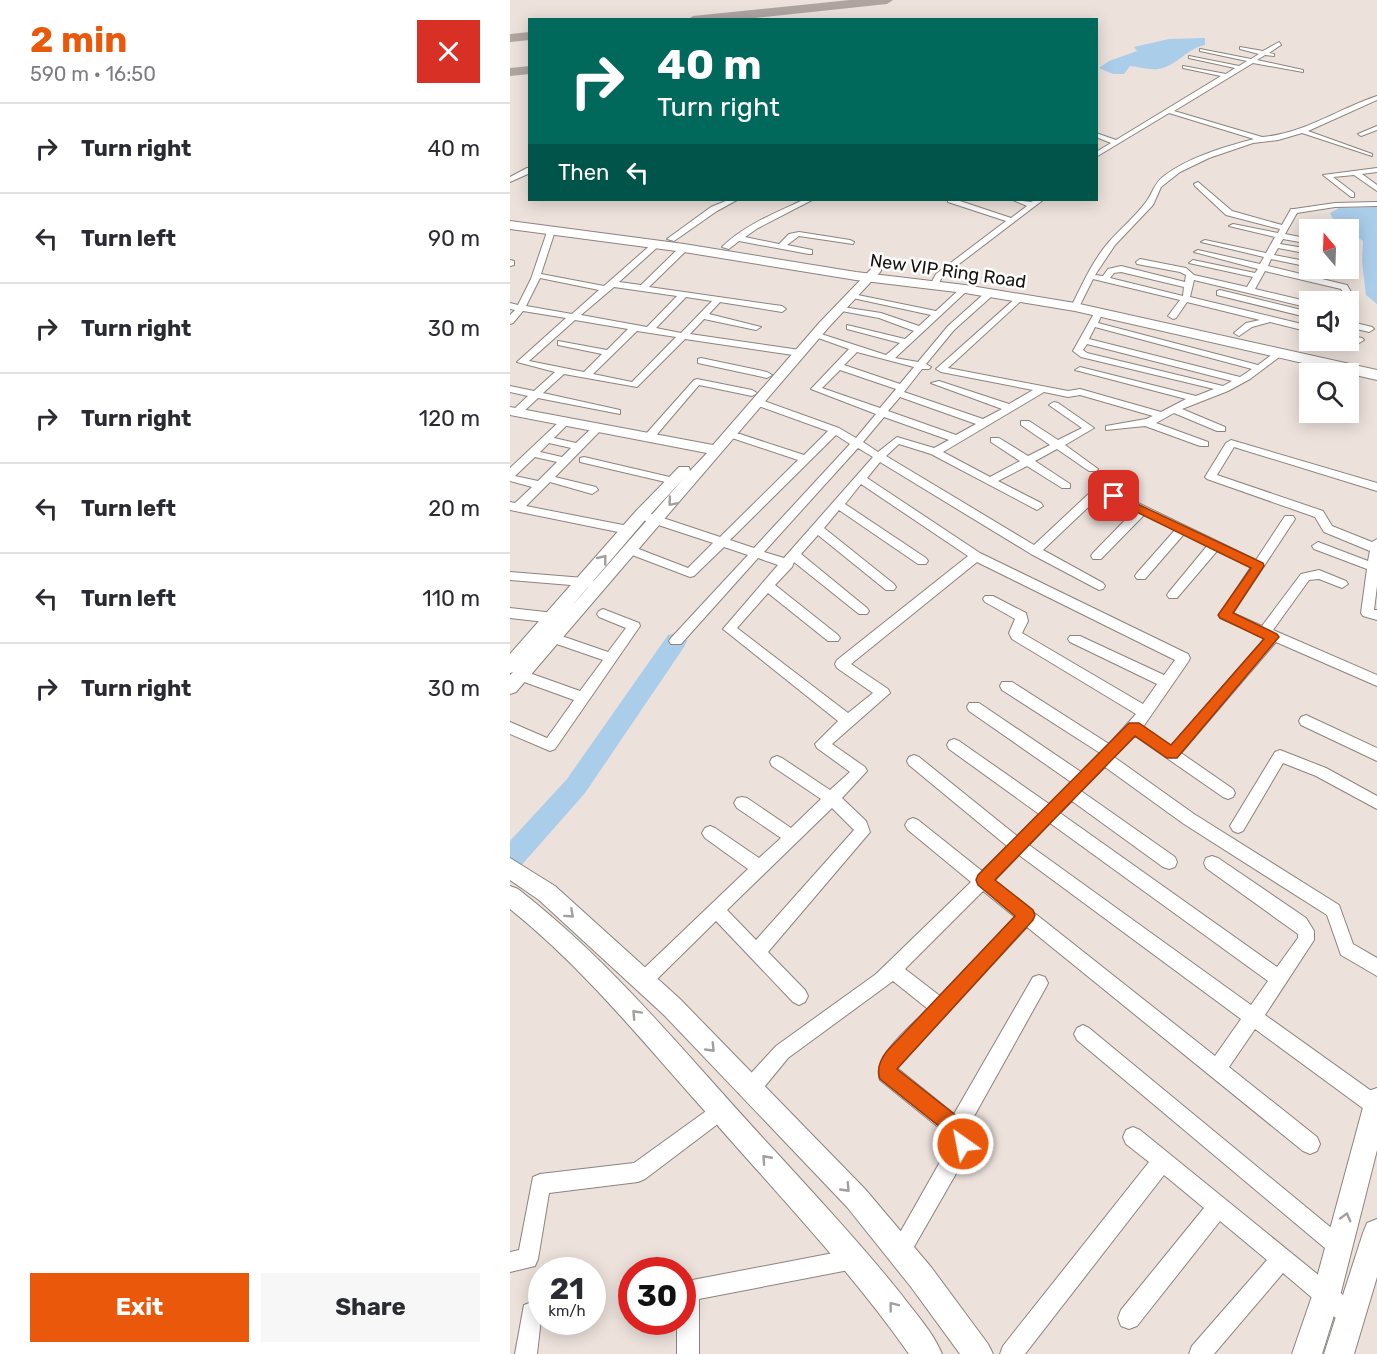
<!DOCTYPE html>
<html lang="en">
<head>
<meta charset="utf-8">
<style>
  body { margin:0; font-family:Rubik,sans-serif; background:#f7f7f7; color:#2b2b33; height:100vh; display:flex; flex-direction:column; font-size:22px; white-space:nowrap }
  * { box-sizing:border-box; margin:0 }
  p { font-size:20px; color:#7c7c81 }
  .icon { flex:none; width:33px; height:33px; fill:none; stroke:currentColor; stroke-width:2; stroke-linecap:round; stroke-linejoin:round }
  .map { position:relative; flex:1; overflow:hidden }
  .panel { display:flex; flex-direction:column; background:#fff; width:510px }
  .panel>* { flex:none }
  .hud { position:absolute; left:18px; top:18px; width:570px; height:183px; border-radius:0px; box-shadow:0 3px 15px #0003; background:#00695c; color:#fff; overflow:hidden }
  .needle { width:39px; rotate:341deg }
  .buttons { position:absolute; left:789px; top:219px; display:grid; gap:12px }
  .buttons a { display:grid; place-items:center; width:60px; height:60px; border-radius:0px; background:#fff; box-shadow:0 3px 15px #0003; font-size:30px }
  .speed { position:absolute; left:18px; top:1257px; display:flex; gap:12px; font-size:30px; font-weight:700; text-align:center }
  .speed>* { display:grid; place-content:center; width:78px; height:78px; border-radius:50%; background:#fff; box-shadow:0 3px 15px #0003; line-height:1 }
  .speed small { font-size:15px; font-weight:400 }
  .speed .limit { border:9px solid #d22; background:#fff; color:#111 }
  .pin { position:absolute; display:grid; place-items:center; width:51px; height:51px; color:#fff; margin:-26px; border-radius:12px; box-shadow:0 3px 9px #0006 }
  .me { position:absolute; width:66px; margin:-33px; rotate:327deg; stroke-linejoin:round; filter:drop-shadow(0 0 4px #0008) }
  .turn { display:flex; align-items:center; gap:21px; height:126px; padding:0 30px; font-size:27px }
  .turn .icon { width:78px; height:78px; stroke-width:2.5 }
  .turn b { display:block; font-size:42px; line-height:51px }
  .then { display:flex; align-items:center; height:57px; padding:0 30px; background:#0003; gap:12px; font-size:22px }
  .round { display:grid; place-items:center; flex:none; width:63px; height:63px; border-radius:0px; background:#f7f7f7 }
  .summary { display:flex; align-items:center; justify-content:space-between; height:102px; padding:0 30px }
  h1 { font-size:36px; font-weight:700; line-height:45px; color:#ea580c }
  .action { display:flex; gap:12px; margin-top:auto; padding:12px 30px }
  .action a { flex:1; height:69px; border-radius:0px; background:#ea580c; color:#fff; font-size:24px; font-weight:700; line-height:69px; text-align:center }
  .action a+a { background:#f7f7f7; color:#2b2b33 }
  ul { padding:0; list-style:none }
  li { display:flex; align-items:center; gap:18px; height:90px; padding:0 30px; border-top:2px solid #e1e1e2 }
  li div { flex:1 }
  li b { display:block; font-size:22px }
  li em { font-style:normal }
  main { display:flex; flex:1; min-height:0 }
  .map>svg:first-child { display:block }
</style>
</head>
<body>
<main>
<section class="panel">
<div class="summary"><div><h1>2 min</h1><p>590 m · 16:50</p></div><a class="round" style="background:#d93025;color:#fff"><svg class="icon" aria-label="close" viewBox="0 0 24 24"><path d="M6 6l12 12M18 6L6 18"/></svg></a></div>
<ul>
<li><svg class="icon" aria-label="right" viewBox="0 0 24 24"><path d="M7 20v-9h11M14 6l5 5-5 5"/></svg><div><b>Turn right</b></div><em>40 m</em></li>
<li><svg class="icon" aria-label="left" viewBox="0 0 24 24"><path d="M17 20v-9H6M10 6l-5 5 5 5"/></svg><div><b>Turn left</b></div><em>90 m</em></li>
<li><svg class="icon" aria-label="right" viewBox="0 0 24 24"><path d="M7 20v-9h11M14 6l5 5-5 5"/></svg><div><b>Turn right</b></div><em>30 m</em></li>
<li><svg class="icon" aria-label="right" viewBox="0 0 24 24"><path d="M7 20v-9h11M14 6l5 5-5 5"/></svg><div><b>Turn right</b></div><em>120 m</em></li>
<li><svg class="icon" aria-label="left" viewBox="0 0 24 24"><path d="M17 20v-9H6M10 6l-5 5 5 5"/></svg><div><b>Turn left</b></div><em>20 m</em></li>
<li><svg class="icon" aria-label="left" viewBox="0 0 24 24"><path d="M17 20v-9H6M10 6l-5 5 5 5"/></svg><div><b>Turn left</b></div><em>110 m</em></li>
<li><svg class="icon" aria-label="right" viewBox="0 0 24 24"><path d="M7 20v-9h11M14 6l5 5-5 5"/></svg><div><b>Turn right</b></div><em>30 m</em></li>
</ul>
<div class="action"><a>Exit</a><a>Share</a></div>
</section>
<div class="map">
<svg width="867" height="1354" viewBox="0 0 867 1354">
  <rect width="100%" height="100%" fill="#ece1db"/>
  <g fill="#aacdea">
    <path d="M695,38V45C677,48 666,67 648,69C639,70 629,67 620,66L614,74H603L589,68L599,61L627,51L624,47L659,39Z"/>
    <polygon points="867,207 867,304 856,295 852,261 853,241 824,221 820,213 829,208"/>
  </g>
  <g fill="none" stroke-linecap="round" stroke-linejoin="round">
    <polygon fill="#aacdea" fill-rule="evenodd" points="166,633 174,635 177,641 174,647 75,793 9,868 0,872 0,841 57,779 158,635"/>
    <g fill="#aea4a0" fill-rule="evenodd">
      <polygon points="340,0 383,0 377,4 226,20 177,20 183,16"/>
      <polygon points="20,32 20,40 0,42 0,34"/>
      <polygon points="20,66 20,74 0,76 0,68"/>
    </g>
    <defs>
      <g id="street">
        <path d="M769,42L771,45L759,53L764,54V56L755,55L747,60L793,70V72L743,63L664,111L752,137C793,134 828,109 867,96V100L798,131L862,154V156L792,133L768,140L743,143L699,158L670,172L651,187L643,205L605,245L585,275L593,276L598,269L611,266L675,282L676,275L670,272L627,264L626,262L630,259L676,268L684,275L737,287L743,277L679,263L683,260L745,273L748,269L684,252L688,250L750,264L754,257L691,242L695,240L756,253L765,237L719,226L723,224L768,233L770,229L716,215L685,186L684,184L688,182L722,211L772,225L781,209H784L825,203L867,202V206L825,207L787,213L775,234L800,239V244L773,239L770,244L800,249V254L768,248L764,255L800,262V267L761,259L758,266L837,285L845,299L844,301L820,302L836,297L831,289L755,271L745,289L800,302V308L684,280L680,297L800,326V332L760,322L742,327L729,336L724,333L736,323L750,320L677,302L666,318L663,319L658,316L670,300L583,279L568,309H562L561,307C572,285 582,262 598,243C610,229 625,217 636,202C643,193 644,183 654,176C679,157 714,147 744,139L659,113L586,157V152L601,143L586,137V133L606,140L711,76L673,68V66L716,74L725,68L679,58V56L729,66L737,61L690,51V49L741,59L749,54L730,49V47L753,51ZM611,272L674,287L673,296L600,278L604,273Z"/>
        <polygon points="867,126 867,130 851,136 848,134"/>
        <polygon points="17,168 20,168 20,173 0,182 0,177"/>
        <polygon points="867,168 867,172 852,174 867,185 867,191 844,175 823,177 844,193 844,197 841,197 813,175"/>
        <polygon points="218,200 227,200 207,211 164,241 157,239 201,207"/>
        <path d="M293,200H302L248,228L235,237L269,244L279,234L289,232L340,240L344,242L343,244L289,236L277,245L302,250V254H299L229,241L219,249L212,247C233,226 265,213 293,200Z"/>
        <polygon points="438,200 447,200 501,218 517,206 503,200 521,202 525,200 533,200 432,277 427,287 424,288 420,285 426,274 496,221 438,202"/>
        <path d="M38,229L45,231L31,274L94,286L144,242L151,244L109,282L131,285L171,246H177V250L139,287L272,306L276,309L272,312L210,302L199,314L251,327L246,330L194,319L180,334L290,350L295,353L290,356L175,339L127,387L54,374L33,393L110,410V414L28,398L11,414H3V410L18,396L0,392V386L24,391L45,372L7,362L56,318L13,311L3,323L0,324V315L5,310L0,309V303L8,305L21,279ZM30,278L89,290L62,314L16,306ZM104,287L167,296L137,327L71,315ZM176,297L202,301L171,333L146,328ZM65,320L118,329L97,350L48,341V345L92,354L74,372L19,361ZM127,331L166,337L122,382L83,374Z"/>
        <polygon points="0,260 4,261 4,265 0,266"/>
        <polygon points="815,268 830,268 831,270 827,273"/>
        <path d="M452,287L459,289L385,358L408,362L438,326L476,292H482V296L444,330L416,364L421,367L419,369H412L394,392L473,419L492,409L421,383L429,381L499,404L523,390L431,372L426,369L509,295L512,296V300L438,368L558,391L570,389L651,412L676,399L565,370L570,367L686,396L704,389L571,357L563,351L586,310L593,312L588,323L748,365L768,350L776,352L740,379L718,391L672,409L715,427V431H707L664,413L646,423L698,442V446H690L635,426L596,430V426L636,419L643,416L570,395L558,397L534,392L433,452L480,477L510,461L481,442V438H489L518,456L540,445L511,425V421H519L548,440L572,428L539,405L544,402L548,403L584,428L555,445L588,469L587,471H579L547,449L525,461L560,484V488H552L517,466L488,481L531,503L533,506L527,510L421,454L389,444L376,456L524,545L587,486L591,485L746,560L775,516H783L785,519L723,613L752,626L791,574L809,570L836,581L838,584L832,588L809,579L799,580L763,630L867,675V686L766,642L671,753L723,789L725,793L723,797L718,799L713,797L625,736L604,757L684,814L829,905L843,944L867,958V976L831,955L817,915L674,824L595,767L571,791L665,857L667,862L665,867L659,869L653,867L562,801L550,813L767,967L788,938V934L696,868L694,863L696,858L702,856L708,858L796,918L804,931V940L755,1015L867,1095V1114L858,1112L745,1029L719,1067L807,1137L810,1144L807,1151L800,1154L793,1151L517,927L387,1068L444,1114L523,977L529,975L535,977L538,983L535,989L458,1127L463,1136L459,1151L397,1259L390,1262L383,1259L380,1252L383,1245L443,1139L370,1080C361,1057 403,1024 418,1009L383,981L278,1058L247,1096L240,1098L233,1096L231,1089L233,1082L266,1046L366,974L461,882L398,830L395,825L398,820L403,818L408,820L472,871L497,846L399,765L397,761L399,757L404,755L409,757L507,836L529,814L439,749L437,745L439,741L444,739L449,741L539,804L561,782L459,711L457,707L459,703H469L571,772L590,753L492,690L490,686L492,682H502L599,744L626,714L502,639L499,633L505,619L475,602L473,599L475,596H483L516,613L518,621L512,633L633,704L647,684L560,642L558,639L560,636H570L654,675L665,660L467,562L341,664L378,689L380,693L322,744L355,767L357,771L332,798L356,821L360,832L258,952L295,990L298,996L295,1002L289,1005L283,1002L206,921L139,987L133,989L127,987L124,981L127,975L238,869L195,838L192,833L195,828L200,826L205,828L249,858L271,838L227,808L224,803L227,798L232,797L237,798L281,828L311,799L262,766L260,762L262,758L267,756L272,758L320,790L340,772L307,748L305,744L328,721L213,629L268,565L248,558L171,644H161L159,641L161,638L238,555L214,547L184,576L180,577L117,553L115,550L121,546L178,568L203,543L127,518V512H135L210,537L288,460L222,438V434H230L294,455L318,431L243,404V400H251L329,428L346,438L366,414L301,389L339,349L300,335L308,333L376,355L390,343L337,329V325L395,339L404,331L369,318L326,310V306L371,313L409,326L421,315L338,297V293L426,311ZM585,327L742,369L730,377L579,339ZM577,344L722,381L713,386L577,353L573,350ZM347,352L404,367L390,384L334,365ZM330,370L386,389L370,408L312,388ZM390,397L466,424L446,435L378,411ZM374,417L439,440L424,448L387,437L368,452L353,442ZM326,435L340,444L244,548L220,540ZM348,448L363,457L274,558L254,552ZM370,462L521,554L589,590L593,589L595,586L593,583L533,550L592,494L625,510L583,553L581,556L583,559H591L634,515L665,530L627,573L625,576L627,579H635L674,534L697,546L659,592L657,595L659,598H667L707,551L741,567L709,615L710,618L755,638L661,746L633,727L678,662L680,658L678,654L470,553L357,478ZM351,484L458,556L327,660L325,664L327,668L363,693L338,713L227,628L258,593L318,641H328L330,638L328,635L265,585L282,567L284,562L349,614H357L359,611L357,608L291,554L308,535L376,590H384L386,587L384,584L314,528L329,510L408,564H416L418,561L416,558L335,504ZM322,808L344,830L246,940L217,910ZM540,823L758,981L741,1005L519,845ZM509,855L731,1019L705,1056L484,881ZM473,891L505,917L430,996L395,969Z"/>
        <polygon points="710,290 800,312 800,318 707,295 707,291"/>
        <polygon points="838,321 862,327 864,329 859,332 838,327"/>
        <polygon points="838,335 852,338 854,340 849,343 837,340"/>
        <polygon points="191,358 257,372 262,375 257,378 188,363 188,359"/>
        <polygon points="187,379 242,390 247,393 242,396 189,385 143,439 135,439 135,435 184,380"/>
        <path d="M55,419L60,422L44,438L66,443L84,426H92L93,428L45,477L86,487L88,490L82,494L40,482L16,506L118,526L122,527L124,530L122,533L118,534L0,510V502L5,503L22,487L0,481V468L51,420ZM39,443L61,448L52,457L30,452ZM25,457L47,462L28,481L5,476Z"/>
        <polygon points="721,440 867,483 867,491 724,447 707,475 813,511 822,526 862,542 867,539 867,586 864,610 867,610 867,620 853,616 851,613 857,569 804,549 802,546 808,542 858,561 860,551 814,532 805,517 697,479 695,477 716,443"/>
        <polygon points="74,457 164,478 170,481 164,484 70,462 70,458"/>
        <polygon points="0,572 74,578 93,584 95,587 89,591 73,586 0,580"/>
        <polygon points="0,608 44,613 50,618 44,623 0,618"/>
        <polygon points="93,609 129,623 130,626 45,749 40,751 0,734 0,722 37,738 64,700 6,679 4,675 6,671 11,670 70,691 93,660 38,641 36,638 43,633 98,652 116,628 89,617 87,614 89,611"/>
        <polygon points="796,715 867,748 867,761 791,725 789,721 791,717"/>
        <polygon points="770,750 816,768 867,796 867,809 806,776 773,763 733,831 728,833 723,831 720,826 723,821 765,752"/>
        <polygon points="573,1025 579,1028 836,1240 839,1247 836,1254 829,1257 822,1254 567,1040 564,1034 567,1028"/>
        <polygon points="210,1101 217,1103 219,1110 217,1117 135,1179 128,1182 39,1193 28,1259 25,1266 0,1272 0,1252 9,1250 23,1177 30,1174 124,1163"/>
        <polygon points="623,1127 630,1130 849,1308 852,1316 849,1324 841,1327 833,1324 773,1273 704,1354 679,1354 682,1346 757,1260 710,1221 627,1326 619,1329 611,1326 608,1318 611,1310 694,1208 654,1175 515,1354 490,1354 493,1346 639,1162 616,1144 613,1137 616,1130"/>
        <polygon points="344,1249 351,1252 354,1259 351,1266 344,1269 189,1299 189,1354 167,1354 167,1322 172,1322 172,1282"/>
        <polygon points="22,1302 30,1305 32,1310 27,1354 5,1354 14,1305"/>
      </g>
      <g id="secondary">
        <path d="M367,266L371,267V271L318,328L6,692L0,694V675L3,672L0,673V654L126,511L169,467H179L180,471L197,453L0,415V407L203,445L310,322L363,267ZM174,478L60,608L136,519Z"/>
        <polygon points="0,858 45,886 170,999 355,1189 421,1267 478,1344 483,1354 450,1354 401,1287 337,1207 154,1015 29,900 0,880"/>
        <path d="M0,886L8,889C105,964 181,1061 265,1151C308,1198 351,1244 391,1294C405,1313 423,1332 432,1354H399C340,1270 269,1196 201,1118C136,1046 76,970 0,909Z"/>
        <polygon points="867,1088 867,1150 830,1296 812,1354 782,1354 802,1296 855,1100 858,1091"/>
        <polygon points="867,1219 867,1277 844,1354 814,1354 853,1233 857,1223"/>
      </g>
      <polygon id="primary" points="0,221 174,244 346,272 455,285 565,303 867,370 867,380 565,311 455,293 346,280 174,252 0,229"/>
    </defs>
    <use href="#street" stroke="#8d837e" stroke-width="2"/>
    <use href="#secondary" stroke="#8d837e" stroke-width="2"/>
    <use href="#primary" stroke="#8d837e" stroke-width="2"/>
    <use href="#street" fill="#fff" fill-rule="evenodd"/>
    <use href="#secondary" fill="#fff" fill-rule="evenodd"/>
    <use href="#primary" fill="#fff" fill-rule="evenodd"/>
  </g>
  <defs><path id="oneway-chevron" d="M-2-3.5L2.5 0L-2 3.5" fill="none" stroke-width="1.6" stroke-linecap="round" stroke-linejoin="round" transform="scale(1.5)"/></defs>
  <g stroke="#a2a09f">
    <use href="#oneway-chevron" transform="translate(162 502) rotate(130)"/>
    <use href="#oneway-chevron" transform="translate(93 559) rotate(-51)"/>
    <use href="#oneway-chevron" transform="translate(60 914) rotate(42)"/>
    <use href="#oneway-chevron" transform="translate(126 1014) rotate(-133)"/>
    <use href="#oneway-chevron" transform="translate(201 1048) rotate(46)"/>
    <use href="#oneway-chevron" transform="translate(256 1159) rotate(-132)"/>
    <use href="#oneway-chevron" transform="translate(336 1188) rotate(46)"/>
    <use href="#oneway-chevron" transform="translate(836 1217) rotate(-75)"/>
    <use href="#oneway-chevron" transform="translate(383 1306) rotate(-128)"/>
  </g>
  <path fill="#ea580c" stroke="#983908" stroke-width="1.5" d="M604,493L753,563L754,566L723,613L767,634L769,637L667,758H657L625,736L485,880L523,910L525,915L523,920L387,1069L453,1121C461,1131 465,1138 459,1151L453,1154L446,1151L440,1135L370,1079C366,1069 370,1060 377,1051L505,916L468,885L466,880L468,875L619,723H629L661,745L754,639L710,618L708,615L741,568L600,499L599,496Z"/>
  <g text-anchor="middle" stroke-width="5" stroke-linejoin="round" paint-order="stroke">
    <g font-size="18" fill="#161210" stroke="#fff">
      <text transform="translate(438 271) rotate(8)" y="6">New VIP Ring Road</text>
    </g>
  </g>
</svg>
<div class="buttons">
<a><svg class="needle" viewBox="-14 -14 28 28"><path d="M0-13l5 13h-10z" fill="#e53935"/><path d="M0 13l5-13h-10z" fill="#7c7c81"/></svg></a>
<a><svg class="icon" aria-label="sound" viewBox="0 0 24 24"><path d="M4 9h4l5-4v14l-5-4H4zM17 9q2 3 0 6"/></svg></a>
<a><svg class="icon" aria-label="search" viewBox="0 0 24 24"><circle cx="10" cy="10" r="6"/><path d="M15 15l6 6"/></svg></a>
</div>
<div class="speed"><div>21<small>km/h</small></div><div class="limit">30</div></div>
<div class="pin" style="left:604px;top:496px;background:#d93025"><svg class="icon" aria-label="arrive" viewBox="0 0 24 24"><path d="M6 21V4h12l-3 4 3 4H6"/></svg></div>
<svg class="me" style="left:453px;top:1144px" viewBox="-20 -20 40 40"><circle r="17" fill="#ea580c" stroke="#fff" stroke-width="3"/><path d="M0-11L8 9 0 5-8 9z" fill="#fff"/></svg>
<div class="hud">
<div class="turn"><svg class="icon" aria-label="right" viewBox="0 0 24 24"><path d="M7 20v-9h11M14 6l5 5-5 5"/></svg><div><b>40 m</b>Turn right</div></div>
<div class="then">Then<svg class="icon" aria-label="left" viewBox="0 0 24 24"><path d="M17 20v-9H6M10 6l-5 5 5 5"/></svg></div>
</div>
</div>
</main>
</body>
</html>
